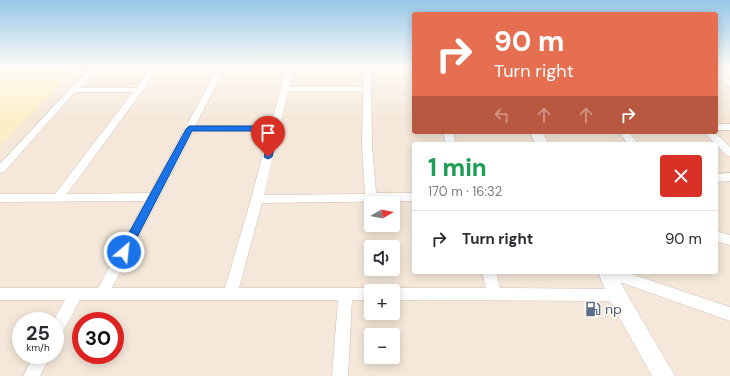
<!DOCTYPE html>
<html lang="en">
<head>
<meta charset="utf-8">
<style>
  body { margin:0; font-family:"DM Sans",sans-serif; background:#f7f7f7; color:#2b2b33; height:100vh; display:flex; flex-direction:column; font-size:15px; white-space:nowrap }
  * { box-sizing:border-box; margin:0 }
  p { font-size:13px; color:#7c7c81 }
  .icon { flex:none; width:22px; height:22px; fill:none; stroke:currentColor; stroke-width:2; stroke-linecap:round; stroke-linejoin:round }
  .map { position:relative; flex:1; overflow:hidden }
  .sheet { position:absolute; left:412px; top:142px; width:306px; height:132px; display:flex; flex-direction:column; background:#fff; border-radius:4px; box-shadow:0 2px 10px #0003 }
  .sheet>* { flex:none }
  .guide { position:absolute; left:412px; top:12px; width:306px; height:122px; border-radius:4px; box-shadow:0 2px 10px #0003; background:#e76f51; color:#fff; overflow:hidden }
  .needle { width:26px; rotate:81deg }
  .buttons { position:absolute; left:364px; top:196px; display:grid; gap:8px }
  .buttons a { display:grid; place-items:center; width:36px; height:36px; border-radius:4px; background:#fff; box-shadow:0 2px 10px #0003; font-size:20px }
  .speed { position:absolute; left:12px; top:312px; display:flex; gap:8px; font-size:20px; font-weight:700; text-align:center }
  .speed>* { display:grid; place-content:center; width:52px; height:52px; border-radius:50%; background:#fff; box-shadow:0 2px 10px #0003; line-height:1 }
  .speed small { font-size:10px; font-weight:400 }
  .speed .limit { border:6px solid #d22; background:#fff; color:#111 }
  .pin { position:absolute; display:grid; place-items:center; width:34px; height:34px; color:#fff; margin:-41px -17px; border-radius:50% 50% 50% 0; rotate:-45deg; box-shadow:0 0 4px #0007 }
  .pin .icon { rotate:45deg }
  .me { position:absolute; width:44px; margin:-22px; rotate:28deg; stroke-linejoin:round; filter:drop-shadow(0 0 3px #0008) }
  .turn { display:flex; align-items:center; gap:14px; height:84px; padding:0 16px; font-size:18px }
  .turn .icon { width:52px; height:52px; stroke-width:2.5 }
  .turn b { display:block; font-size:28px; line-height:34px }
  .lanes { display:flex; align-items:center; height:38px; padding:0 16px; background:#0003; justify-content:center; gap:20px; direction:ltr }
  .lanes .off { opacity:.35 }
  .round { display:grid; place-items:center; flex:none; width:42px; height:42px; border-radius:4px; background:#f7f7f7 }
  .headline { display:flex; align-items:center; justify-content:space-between; height:68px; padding:0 16px }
  h1 { font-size:24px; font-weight:800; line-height:30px; color:#1e9e55 }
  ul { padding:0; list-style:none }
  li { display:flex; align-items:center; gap:12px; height:56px; padding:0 16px; border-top:1px solid #e1e1e2 }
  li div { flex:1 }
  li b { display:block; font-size:15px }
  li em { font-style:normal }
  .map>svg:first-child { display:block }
</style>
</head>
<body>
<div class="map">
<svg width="730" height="376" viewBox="0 0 730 376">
  <rect width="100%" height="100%" fill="#fdf6ec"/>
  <path fill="#f5e8da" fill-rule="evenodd" d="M0,67H414V132H716V67H730V376H0ZM414,144H716V272H414ZM371,203H393V225H371ZM371,247H393V269H371ZM371,291H393V313H371ZM21,321H55V355H21ZM81,321H115V355H81ZM371,335H393V357H371Z"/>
  <polygon fill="#fcefc7" points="0,67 77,67 0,147"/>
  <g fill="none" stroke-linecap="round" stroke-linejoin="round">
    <defs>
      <g id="street">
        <path d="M90,67H98L80,88H136L152,67H160L67,194L150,193L218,67H226L195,126L271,125L286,67H294L289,87H363V67H371L372,145L376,193H414V201L262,203L239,288H371L376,290L377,291H371V300H352L348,376H332L338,300H80L60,337L55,339V321H53L65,300H0V288H98L145,201L0,202V194H55L133,92H75L4,172L0,173V164ZM288,91H363L362,145L365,194L264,195ZM269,131L251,199L225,288H112L193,132Z"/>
        <polygon points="716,72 730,80 730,86 716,78"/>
        <rect x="716" y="124" width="14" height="6"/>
        <polygon points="443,132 453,132 456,144 446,144"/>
        <polygon points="619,132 629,132 638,144 628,144"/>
        <polygon points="704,132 714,132 730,147 730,156 726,155"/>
        <polygon points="730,173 730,181 716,182 716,174"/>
        <polygon points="716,231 730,235 730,245 716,241"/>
        <polygon points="482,272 496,272 500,288 617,289 622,291 624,295 622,299 617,301 393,300 393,291 387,291 393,288 486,288"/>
        <polygon points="601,272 625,272 730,307 730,321 603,276"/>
        <polygon points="34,355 51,355 40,376 23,376"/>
      </g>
      <g id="secondary">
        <polygon points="530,132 542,132 549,144 535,144"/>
        <polygon points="598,272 616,272 624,289 675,376 652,376 610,301"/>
      </g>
    </defs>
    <use href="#street" stroke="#d1beb0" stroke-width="1"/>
    <use href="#secondary" stroke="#d6c0b0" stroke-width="1"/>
    <use href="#street" fill="#fff" fill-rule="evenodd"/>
    <use href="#secondary" fill="#fff" fill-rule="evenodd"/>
  </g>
  <linearGradient id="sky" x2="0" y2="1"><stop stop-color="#97c7e8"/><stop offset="0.56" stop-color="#fefbf6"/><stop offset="1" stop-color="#fefbf6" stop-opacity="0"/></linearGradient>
  <rect width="730" height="120" fill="url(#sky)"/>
  <polygon fill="#1a73e8" stroke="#114b97" points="189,126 276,126 279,128 272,157 268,159 264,157 271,131 192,131 128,255 124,257 120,255 118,252 120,249 186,129"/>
  <defs>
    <symbol id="fuel-bare" viewBox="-9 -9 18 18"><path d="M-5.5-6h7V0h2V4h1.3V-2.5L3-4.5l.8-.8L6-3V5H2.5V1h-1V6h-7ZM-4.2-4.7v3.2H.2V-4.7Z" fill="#5c6f8a" stroke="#fffaf3" stroke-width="2.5" paint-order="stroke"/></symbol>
  </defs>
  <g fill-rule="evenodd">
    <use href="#fuel-bare" x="582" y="298" width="22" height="22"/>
  </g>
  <g text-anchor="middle" stroke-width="3" stroke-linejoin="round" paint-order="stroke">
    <g font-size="14" fill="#4e5e75" stroke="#fffaf3" text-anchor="start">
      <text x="605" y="314">np</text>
    </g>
  </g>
</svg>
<div class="buttons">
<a><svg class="needle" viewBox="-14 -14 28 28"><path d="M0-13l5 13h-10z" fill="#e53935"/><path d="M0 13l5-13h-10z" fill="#7c7c81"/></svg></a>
<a><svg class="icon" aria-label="sound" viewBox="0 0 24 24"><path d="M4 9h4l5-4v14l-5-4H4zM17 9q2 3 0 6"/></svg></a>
<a>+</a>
<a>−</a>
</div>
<div class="speed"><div>25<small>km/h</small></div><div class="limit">30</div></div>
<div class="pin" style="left:268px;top:157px;background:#d93025"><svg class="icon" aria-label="arrive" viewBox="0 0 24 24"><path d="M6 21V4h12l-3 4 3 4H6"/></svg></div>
<svg class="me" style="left:124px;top:252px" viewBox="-20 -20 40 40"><circle r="17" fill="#1a73e8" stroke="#fff" stroke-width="3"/><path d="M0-11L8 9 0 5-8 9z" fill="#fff"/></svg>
<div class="guide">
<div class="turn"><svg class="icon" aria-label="right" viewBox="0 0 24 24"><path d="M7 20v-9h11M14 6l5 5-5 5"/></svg><div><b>90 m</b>Turn right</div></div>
<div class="lanes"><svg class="icon off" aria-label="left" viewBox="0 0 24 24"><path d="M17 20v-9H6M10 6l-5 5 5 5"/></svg><svg class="icon off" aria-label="ahead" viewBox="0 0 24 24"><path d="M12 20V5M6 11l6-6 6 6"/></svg><svg class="icon off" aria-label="ahead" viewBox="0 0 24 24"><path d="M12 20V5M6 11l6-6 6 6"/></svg><svg class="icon" aria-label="right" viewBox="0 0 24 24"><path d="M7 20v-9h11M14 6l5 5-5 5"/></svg></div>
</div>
<section class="sheet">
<div class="headline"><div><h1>1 min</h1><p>170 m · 16:32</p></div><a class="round" style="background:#d93025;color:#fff"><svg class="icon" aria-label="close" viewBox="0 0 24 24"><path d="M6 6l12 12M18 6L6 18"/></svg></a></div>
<ul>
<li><svg class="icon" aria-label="right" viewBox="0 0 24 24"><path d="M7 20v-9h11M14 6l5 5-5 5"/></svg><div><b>Turn right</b></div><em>90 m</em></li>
</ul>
</section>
</div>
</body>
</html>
